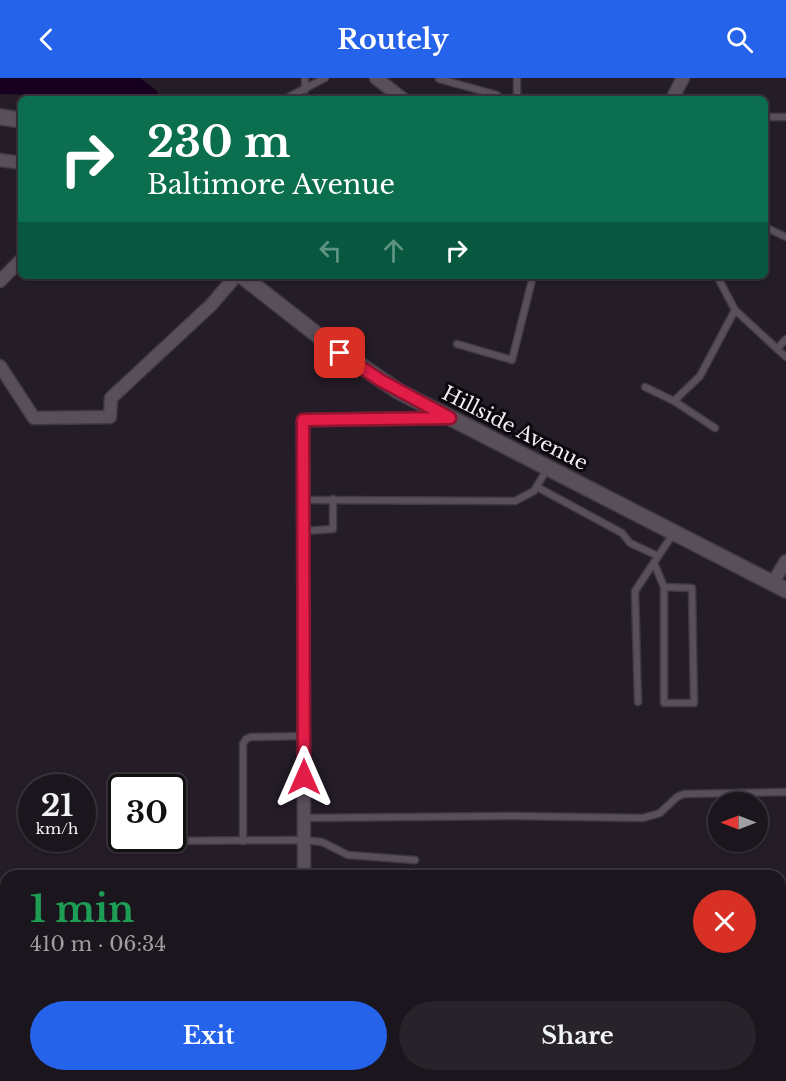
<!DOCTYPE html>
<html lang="en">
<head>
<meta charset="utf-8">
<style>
  body { margin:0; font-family:"Libre Baskerville",serif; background:#28222a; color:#f1f3f6; height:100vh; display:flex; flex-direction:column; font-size:22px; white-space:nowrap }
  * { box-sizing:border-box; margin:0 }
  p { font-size:20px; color:#a09fa4 }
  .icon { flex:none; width:33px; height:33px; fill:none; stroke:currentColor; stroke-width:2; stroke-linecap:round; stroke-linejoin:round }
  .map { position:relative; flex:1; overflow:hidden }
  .sheet { position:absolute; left:0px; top:792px; width:786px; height:212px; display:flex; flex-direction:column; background:#1b151d; border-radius:18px 18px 0 0; box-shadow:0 2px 4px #0004,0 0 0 2px #39343b }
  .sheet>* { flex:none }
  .top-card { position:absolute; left:18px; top:18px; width:750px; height:183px; border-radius:9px; box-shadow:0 2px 4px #0004,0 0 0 2px #39343b; background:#0b6e4f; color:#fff; overflow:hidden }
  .needle { width:39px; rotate:270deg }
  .fabs { position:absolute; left:708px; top:714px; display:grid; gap:12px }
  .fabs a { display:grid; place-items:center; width:60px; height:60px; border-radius:50%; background:#1b151d; box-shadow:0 2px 4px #0004,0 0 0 2px #39343b; font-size:30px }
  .speed { position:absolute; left:18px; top:696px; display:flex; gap:12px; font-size:30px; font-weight:700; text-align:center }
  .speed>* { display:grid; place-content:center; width:78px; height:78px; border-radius:50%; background:#1b151d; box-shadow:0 2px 4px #0004,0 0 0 2px #39343b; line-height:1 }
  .speed small { font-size:15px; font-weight:400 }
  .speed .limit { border:3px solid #111; border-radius:9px; background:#fff; color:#111 }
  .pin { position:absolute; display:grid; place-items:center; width:51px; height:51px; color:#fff; margin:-26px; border-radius:12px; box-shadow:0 3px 9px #0006 }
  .me { position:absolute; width:66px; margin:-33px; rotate:0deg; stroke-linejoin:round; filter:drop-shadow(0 0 4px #0008) }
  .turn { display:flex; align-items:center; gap:21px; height:126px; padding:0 30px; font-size:27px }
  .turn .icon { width:78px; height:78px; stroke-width:2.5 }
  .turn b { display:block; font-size:42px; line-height:51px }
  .lanes { display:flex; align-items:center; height:57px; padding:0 30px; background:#0003; justify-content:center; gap:30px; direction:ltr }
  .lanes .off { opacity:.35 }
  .round { display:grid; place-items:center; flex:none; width:63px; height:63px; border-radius:32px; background:#28222a }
  .overview { display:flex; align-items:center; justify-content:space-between; height:102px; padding:0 30px }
  h1 { font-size:36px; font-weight:700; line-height:45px; color:#1e9e55 }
  .primary-button { display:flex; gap:12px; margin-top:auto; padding:12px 30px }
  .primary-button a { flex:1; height:69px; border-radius:36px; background:#2563eb; color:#fff; font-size:24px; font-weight:700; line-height:69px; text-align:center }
  .primary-button a+a { background:#28222a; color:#f1f3f6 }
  header { display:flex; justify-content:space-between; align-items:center; height:78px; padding:0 30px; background:#2563eb; color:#fff; font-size:27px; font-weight:700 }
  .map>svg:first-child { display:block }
</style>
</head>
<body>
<header><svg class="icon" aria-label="back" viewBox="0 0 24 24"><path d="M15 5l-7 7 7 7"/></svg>Routely<svg class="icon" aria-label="search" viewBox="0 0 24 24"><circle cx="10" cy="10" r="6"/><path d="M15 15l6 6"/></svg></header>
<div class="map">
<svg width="786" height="1003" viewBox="0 0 786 1003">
  <rect width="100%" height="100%" fill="#241c27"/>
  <polygon fill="#17001f" points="0,0 140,0 156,12 162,21 60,21 46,17 0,16"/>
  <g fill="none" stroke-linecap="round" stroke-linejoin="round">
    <defs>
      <g id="service">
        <polyline points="305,0 305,12"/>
        <polyline points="517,0 517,21"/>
        <polyline points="439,1 497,17"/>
        <polyline points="285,21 325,0"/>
        <polyline points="765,39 786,39"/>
        <polyline points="765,149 786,159"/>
        <polyline points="717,198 735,232 786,279"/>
        <polyline points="457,266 512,282 533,198"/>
        <polyline points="777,271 786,261"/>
        <polyline points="645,309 674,323 715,350"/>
        <polyline points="674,323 700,298 735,232"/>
        <polyline points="537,409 622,455 630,465 658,478"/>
        <polyline points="303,422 515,423 534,413 547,391"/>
        <polyline points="303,453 333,451 333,421"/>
        <polyline points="654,485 664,509 664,625 694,625 692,510 664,509"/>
        <polyline points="638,624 635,513 673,456"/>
        <polyline points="304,740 514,738 643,740 660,735 677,719 684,716 786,714"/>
        <polyline points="160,763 304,762 322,764 348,777 415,782"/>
        <polyline points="243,763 243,666 246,661 251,659 304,658"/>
        <polyline points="531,998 532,1003"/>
      </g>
      <g id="minor">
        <polyline points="376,0 403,21"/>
        <polyline points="672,21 683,0"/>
        <polyline points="0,82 21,85"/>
        <polyline points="0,203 21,182"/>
        <polyline points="0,288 34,340 110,339 111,320 211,227 236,198"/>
        <polyline points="772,506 786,483"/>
        <polyline points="304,798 303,342 450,340"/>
        <polyline points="0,974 6,974"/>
        <polyline points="70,998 70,1003"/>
        <polyline points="398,998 398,1003"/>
        <polyline points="693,998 693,1003"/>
      </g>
      <g id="tertiary">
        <polyline points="0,39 21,42"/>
        <polyline points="242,198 329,266 398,313 786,512"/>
      </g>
    </defs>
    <use href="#service" stroke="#3f3942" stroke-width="9"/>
    <use href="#minor" stroke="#3f3942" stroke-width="15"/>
    <use href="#tertiary" stroke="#3f3942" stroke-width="18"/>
    <use href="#service" stroke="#584f5b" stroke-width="6"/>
    <use href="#minor" stroke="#584f5b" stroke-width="12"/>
    <use href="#tertiary" stroke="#584f5b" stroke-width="15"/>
  </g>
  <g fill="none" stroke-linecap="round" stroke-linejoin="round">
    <defs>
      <polyline id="route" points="304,699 303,342 450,340 380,302 340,275"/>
    </defs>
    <use href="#route" stroke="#92132f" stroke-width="15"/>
    <use href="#route" stroke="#e11d48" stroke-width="10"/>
  </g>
  <g text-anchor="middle" stroke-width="6" stroke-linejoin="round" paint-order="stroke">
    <g font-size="20" fill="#f1ecf3" stroke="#0b080d">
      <text transform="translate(515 350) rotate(27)" y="7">Hillside Avenue</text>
    </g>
  </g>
</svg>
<div class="fabs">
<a><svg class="needle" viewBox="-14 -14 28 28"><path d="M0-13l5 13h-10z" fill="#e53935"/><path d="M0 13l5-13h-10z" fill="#a09fa4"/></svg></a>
</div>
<div class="speed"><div>21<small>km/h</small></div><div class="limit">30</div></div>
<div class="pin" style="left:340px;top:275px;background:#d93025"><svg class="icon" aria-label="arrive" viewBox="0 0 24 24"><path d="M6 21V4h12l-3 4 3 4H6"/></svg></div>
<svg class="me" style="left:304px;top:699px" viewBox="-20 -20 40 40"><path d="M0-17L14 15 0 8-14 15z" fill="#e11d48" stroke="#fff" stroke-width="4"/></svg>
<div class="top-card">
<div class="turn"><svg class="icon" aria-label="right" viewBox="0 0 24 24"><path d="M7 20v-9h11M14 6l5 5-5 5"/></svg><div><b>230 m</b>Baltimore Avenue</div></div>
<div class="lanes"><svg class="icon off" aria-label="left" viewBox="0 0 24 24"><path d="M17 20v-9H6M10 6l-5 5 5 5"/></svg><svg class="icon off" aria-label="ahead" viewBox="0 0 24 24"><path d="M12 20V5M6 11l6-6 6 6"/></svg><svg class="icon" aria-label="right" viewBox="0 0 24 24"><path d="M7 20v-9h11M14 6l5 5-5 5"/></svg></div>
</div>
<section class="sheet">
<div class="overview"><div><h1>1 min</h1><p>410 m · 06:34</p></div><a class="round" style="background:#d93025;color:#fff"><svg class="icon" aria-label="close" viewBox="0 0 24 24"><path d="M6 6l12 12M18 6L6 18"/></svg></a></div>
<div class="primary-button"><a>Exit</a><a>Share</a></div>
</section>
</div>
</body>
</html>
